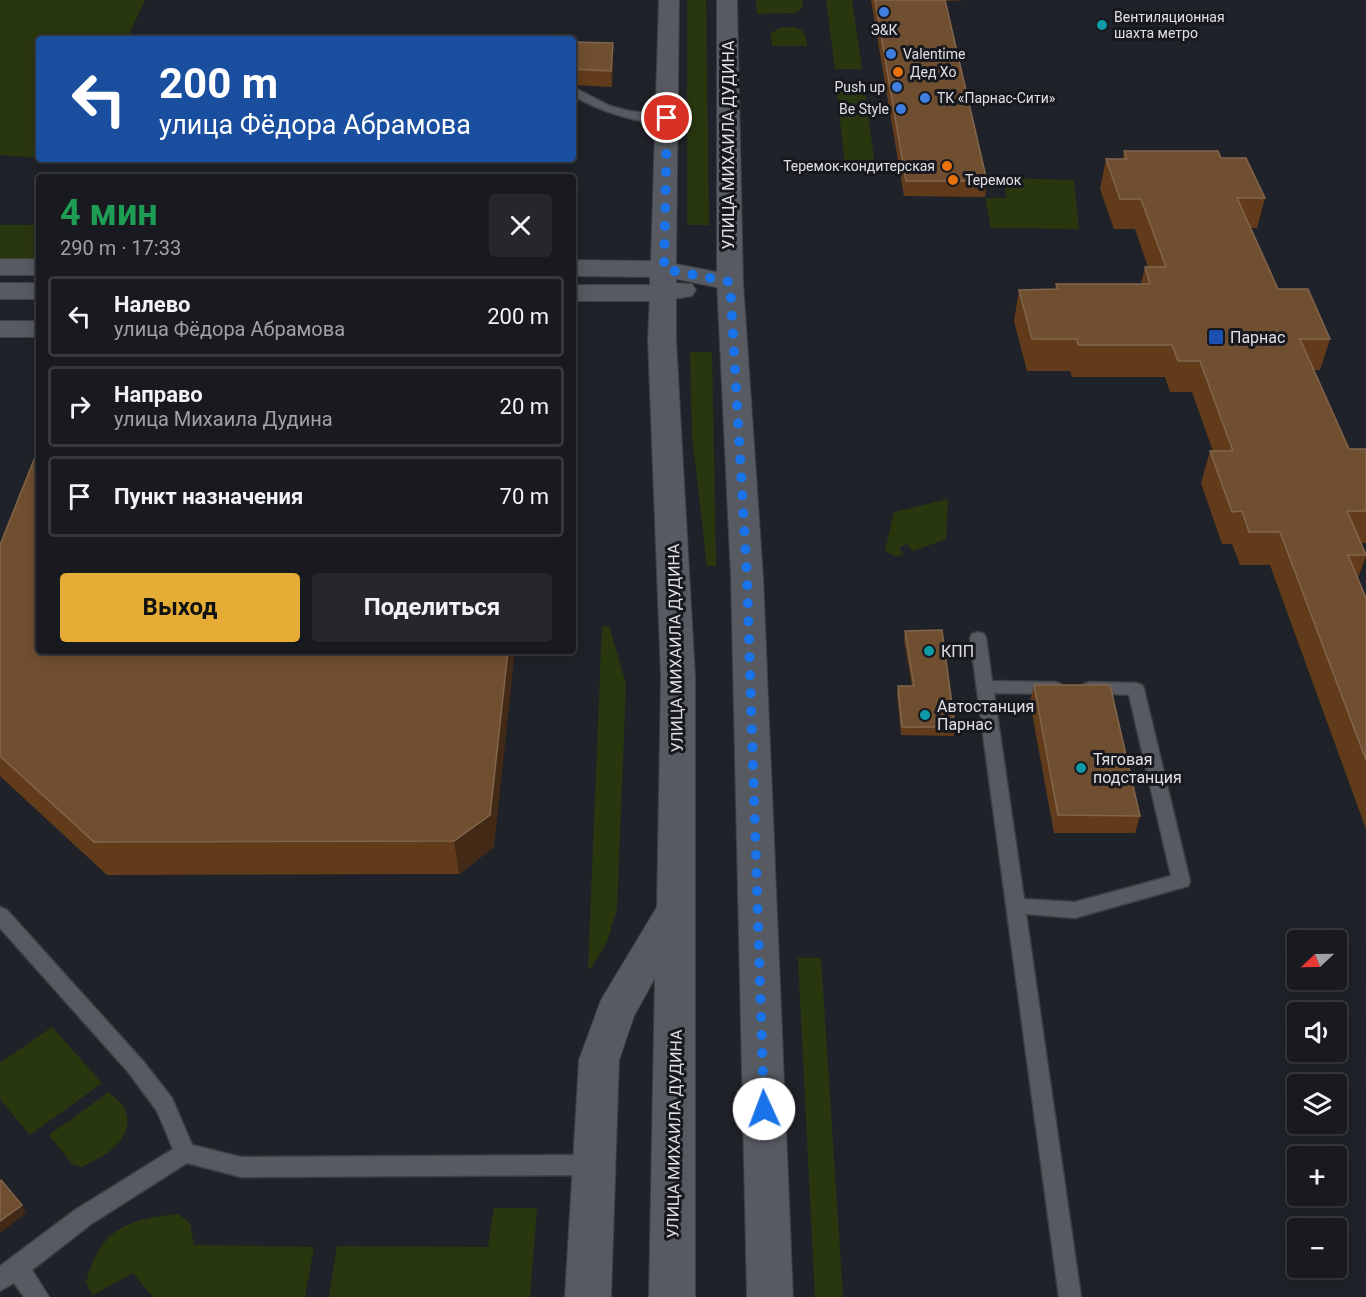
<!DOCTYPE html>
<html lang="ru">
<head>
<meta charset="utf-8">
<style>
  body { margin:0; font-family:Roboto,sans-serif; background:#25272c; color:#f1f3f6; height:100vh; display:flex; flex-direction:column; font-size:22px; white-space:nowrap }
  * { box-sizing:border-box; margin:0 }
  p { font-size:20px; color:#9fa1a4 }
  .icon { flex:none; width:33px; height:33px; fill:none; stroke:currentColor; stroke-width:2; stroke-linecap:round; stroke-linejoin:round }
  .map { position:relative; flex:1; overflow:hidden }
  .panel { position:absolute; left:36px; top:174px; width:540px; height:480px; display:flex; flex-direction:column; background:#181a1f; border-radius:6px; box-shadow:0 3px 15px #0003,0 0 0 2px #36383d }
  .panel>* { flex:none }
  .banner { position:absolute; left:36px; top:36px; width:540px; height:126px; border-radius:6px; box-shadow:0 3px 15px #0003,0 0 0 2px #36383d; background:#1a4fa0; color:#fff; overflow:hidden }
  .needle { width:39px; rotate:248deg }
  .fabs { position:absolute; left:1287px; top:930px; display:grid; gap:12px }
  .fabs a { display:grid; place-items:center; width:60px; height:60px; border-radius:6px; background:#181a1f; box-shadow:0 3px 15px #0003,0 0 0 2px #36383d; font-size:30px }
  .pin { position:absolute; display:grid; place-items:center; width:51px; height:51px; color:#fff; margin:-26px; border:3px solid #fff; border-radius:50%; box-shadow:0 2px 6px #0007 }
  .me { position:absolute; width:66px; margin:-33px; rotate:358deg; stroke-linejoin:round; filter:drop-shadow(0 0 4px #0008) }
  .turn { display:flex; align-items:center; gap:21px; height:126px; padding:0 24px; font-size:27px }
  .turn .icon { width:78px; height:78px; stroke-width:2.5 }
  .turn b { display:block; font-size:42px; line-height:51px }
  .round { display:grid; place-items:center; flex:none; width:63px; height:63px; border-radius:6px; background:#25272c }
  .overview { display:flex; align-items:center; justify-content:space-between; height:102px; padding:0 24px }
  h1 { font-size:36px; font-weight:700; line-height:45px; color:#1e9e55 }
  .button { display:flex; gap:12px; margin-top:auto; padding:12px 24px }
  .button a { flex:1; height:69px; border-radius:6px; background:#e5ad35; color:#111; font-size:24px; font-weight:700; line-height:69px; text-align:center }
  .button a+a { background:#25272c; color:#f1f3f6 }
  ul { padding:0; list-style:none }
  li { display:flex; align-items:center; gap:18px; height:81px; margin:0 12px 9px; padding:0 12px; border:3px solid #36383d; border-radius:6px }
  li div { flex:1 }
  li b { display:block; font-size:22px }
  li em { font-style:normal }
  .map>svg:first-child { display:block }
</style>
</head>
<body>
<div class="map">
<svg width="1366" height="1297" viewBox="0 0 1366 1297">
  <rect width="100%" height="100%" fill="#202229"/>
  <g fill="#29370f">
    <polygon points="0,0 145,0 127,39 39,39 39,158 0,155"/>
    <polygon points="687,0 706,0 709,225 687,225"/>
    <polygon points="756,0 802,0 803,7 795,13 757,14"/>
    <polygon points="826,0 852,0 862,69 835,69"/>
    <path d="M780,28C798,26 805,27 807,46H772L771,33Z"/>
    <polygon points="836,85 864,85 876,174 846,173"/>
    <polygon points="1002,178 1074,180 1079,229 991,228 985,198 1007,198"/>
    <rect x="0" y="225" width="39" height="34"/>
    <polygon points="690,352 712,352 716,566 707,566 692,435"/>
    <polygon points="948,499 946,539 913,551 907,544 899,548 904,554 896,557 885,551 894,512"/>
    <polygon points="602,626 609,626 626,684 617,909 607,942 592,967 588,969"/>
    <polygon points="798,958 821,958 843,1297 815,1297"/>
    <polygon points="52,1027 102,1083 30,1135 0,1099 0,1063"/>
    <path d="M109,1092C114,1097 122,1103 125,1110C137,1138 103,1158 81,1167L72,1164L49,1135Z"/>
    <polygon points="494,1208 537,1208 530,1297 329,1297 337,1246 488,1247"/>
    <path d="M178,1214L190,1223L194,1245L314,1247L305,1297H153L133,1273L93,1295L86,1283C99,1230 126,1219 178,1214Z"/>
  </g>
  <g fill="none" stroke-linecap="round" stroke-linejoin="round">
    <defs>
      <g id="lane">
        <path d="M573,87L610,106L629,111L667,115L673,118C656,132 590,108 573,95Z"/>
        <polygon points="978,632 984,634 986,638 992,681 1055,682 1061,684 1063,688 1061,692 1055,694 994,693 1024,899 1075,902 1171,876 1129,695 1084,692 1082,688 1084,684 1090,682 1136,683 1142,685 1144,689 1190,881 1188,886 1181,888 1075,918 1026,914 1081,1297 1059,1297 970,638 972,634"/>
        <polygon points="0,907 7,910 143,1061 172,1098 192,1145 241,1157 593,1155 601,1158 604,1165 601,1172 593,1175 241,1177 187,1163 91,1224 32,1270 49,1297 24,1297 14,1283 0,1291 0,1266 75,1210 173,1149 157,1111 129,1073 0,928"/>
      </g>
      <g id="street">
        <polygon points="730,274 739,276 743,282 763,577 793,1297 747,1297 731,577 717,282 721,276"/>
        <polygon points="663,285 672,287 676,293 676,340 695,677 695,1297 649,1297 655,978 634,1016 619,1060 611,1297 565,1297 579,1060 601,1000 657,907 661,677 648,340 650,293 654,287"/>
        <rect x="0" y="321" width="39" height="16"/>
      </g>
      <g id="secondary">
        <polygon points="659,0 679,0 676,264 717,272 717,0 737,0 743,282 739,288 730,290 676,279 676,283 692,284 696,290 692,296 663,301 573,301 573,285 650,285 650,277 573,276 573,260 651,261"/>
        <rect x="0" y="259" width="39" height="16"/>
        <rect x="0" y="283" width="39" height="16"/>
      </g>
    </defs>
    <use href="#lane" stroke="#3d3f44" stroke-width="3"/>
    <use href="#street" stroke="#3d3f44" stroke-width="2"/>
    <use href="#secondary" stroke="#3d3f44" stroke-width="2"/>
    <use href="#lane" fill="#575a61" fill-rule="evenodd"/>
    <use href="#street" fill="#575a61" fill-rule="evenodd"/>
    <use href="#secondary" fill="#575a61" fill-rule="evenodd"/>
  </g>
  <g fill="#623c1a">
    <polygon points="871,0 967,0 945,1 987,181 985,197 904,196"/>
    <polygon points="573,58 613,58 612,87 574,85"/>
    <polygon points="1124,151 1221,158 1265,198 1257,228 1251,228 1278,289 1330,339 1320,370 1314,370 1349,449 1366,449 1366,543 1361,543 1366,556 1358,578 1366,598 1366,829 1270,565 1240,565 1232,544 1222,544 1201,483 1210,451 1213,451 1192,392 1170,392 1165,377 1072,377 1070,371 1027,371 1014,321 1019,290 1055,289 1056,284 1141,284 1145,267 1148,267 1135,229 1114,229 1100,189 1106,159 1123,159"/>
    <polygon points="0,545 494,847 459,874 107,875 0,776"/>
    <polygon points="905,631 955,727 954,736 901,735 897,695 898,686 912,686 904,640"/>
    <polygon points="1034,685 1140,816 1135,833 1054,833 1030,702"/>
  </g>
  <g fill="#422a17">
    <polygon points="613,43 613,58 612,87 611,71"/>
    <polygon points="508,651 515,651 494,847 459,874 454,841"/>
    <polygon points="22,1205 26,1213 0,1233 0,1221"/>
  </g>
  <g fill="#704e30" stroke="#81654c" stroke-width="1.5">
    <polygon points="875,0 945,0 987,181 906,181"/>
    <polygon points="573,42 613,43 611,71 573,69"/>
    <polygon points="1124,151 1218,151 1221,158 1246,158 1265,198 1237,198 1278,289 1308,289 1330,339 1300,339 1349,449 1366,449 1366,511 1347,511 1366,555 1348,555 1366,598 1366,760 1280,532 1249,532 1242,511 1232,512 1210,451 1233,451 1200,361 1178,361 1172,345 1078,345 1077,339 1032,339 1019,290 1058,289 1056,284 1150,284 1145,267 1166,267 1141,199 1120,199 1106,159 1127,159"/>
    <polygon points="39,447 39,651 508,651 490,815 454,841 94,842 0,756 0,545"/>
    <polygon points="942,630 955,727 902,727 898,686 914,686 905,631"/>
    <polygon points="1034,685 1110,685 1140,816 1058,815"/>
    <polygon points="1,1180 22,1205 0,1221 0,1181"/>
  </g>
  <g fill="none" stroke-linecap="round" stroke-linejoin="round">
    <polyline stroke="#1a73e8" stroke-width="10" stroke-dasharray="0 18" points="667,118 664,269 730,282 747,577 764,1109"/>
  </g>
  <g fill="#3f7fe0" stroke="#17191f" stroke-width="2">
    <circle cx="884" cy="12" r="6"/>
    <circle cx="891" cy="54" r="6"/>
    <circle cx="897" cy="87" r="6"/>
    <circle cx="925" cy="98" r="6"/>
    <circle cx="901" cy="109" r="6"/>
  </g>
  <g fill="#0f9aa8" stroke="#17191f" stroke-width="2">
    <circle cx="1102" cy="25" r="6"/>
    <circle cx="929" cy="651" r="6"/>
    <circle cx="925" cy="715" r="6"/>
    <circle cx="1081" cy="768" r="6"/>
  </g>
  <g fill="#e8710a" stroke="#17191f" stroke-width="2">
    <circle cx="898" cy="72" r="6"/>
    <circle cx="947" cy="166" r="6"/>
    <circle cx="953" cy="180" r="6"/>
  </g>
  <rect fill="#1a4fb4" stroke="#17191f" stroke-width="2" x="1208" y="329" width="16" height="16" rx="3"/>
  <g text-anchor="middle" stroke-width="6" stroke-linejoin="round" paint-order="stroke">
    <g font-size="14" fill="#dfe0e4" stroke="#17191f" text-anchor="start">
      <text x="1114" y="22">Вентиляционная<tspan x="1114" dy="16">шахта метро</tspan></text>
      <text x="884" y="35" text-anchor="middle">Э&amp;К</text>
      <text x="903" y="59">Valentime</text>
      <text x="910" y="77">Дед Хо</text>
      <text x="885" y="92" text-anchor="end">Push up</text>
      <text x="937" y="103">ТК «Парнас-Сити»</text>
      <text x="889" y="114" text-anchor="end">Be Style</text>
      <text x="935" y="171" text-anchor="end">Теремок-кондитерская</text>
      <text x="965" y="185">Теремок</text>
    </g>
    <g font-size="16" fill="#dfe0e4" stroke="#17191f">
      <text transform="translate(728 145) rotate(-90)" y="6">УЛИЦА МИХАИЛА ДУДИНА</text>
      <text transform="translate(675 648) rotate(-91)" y="6">УЛИЦА МИХАИЛА ДУДИНА</text>
      <text transform="translate(674 1134) rotate(-89)" y="6">УЛИЦА МИХАИЛА ДУДИНА</text>
    </g>
    <g font-size="16" fill="#dfe0e4" stroke="#17191f" text-anchor="start">
      <text x="1230" y="343">Парнас</text>
      <text x="941" y="657">КПП</text>
      <text x="937" y="712">Автостанция<tspan x="937" dy="18">Парнас</tspan></text>
      <text x="1093" y="765">Тяговая<tspan x="1093" dy="18">подстанция</tspan></text>
    </g>
  </g>
</svg>
<div class="fabs">
<a><svg class="needle" viewBox="-14 -14 28 28"><path d="M0-13l5 13h-10z" fill="#e53935"/><path d="M0 13l5-13h-10z" fill="#9fa1a4"/></svg></a>
<a><svg class="icon" aria-label="sound" viewBox="0 0 24 24"><path d="M4 9h4l5-4v14l-5-4H4zM17 9q2 3 0 6"/></svg></a>
<a><svg class="icon" aria-label="layers" viewBox="0 0 24 24"><path d="M12 4l9 5-9 5-9-5zM3 14l9 5 9-5"/></svg></a>
<a>+</a>
<a>−</a>
</div>
<div class="pin" style="left:667px;top:118px;background:#d93025"><svg class="icon" aria-label="arrive" viewBox="0 0 24 24"><path d="M6 21V4h12l-3 4 3 4H6"/></svg></div>
<svg class="me" style="left:764px;top:1109px" viewBox="-20 -20 40 40"><circle r="19" fill="#fff"/><path d="M0-13L10 11 0 6-10 11z" fill="#1a73e8"/></svg>
<div class="banner">
<div class="turn"><svg class="icon" aria-label="left" viewBox="0 0 24 24"><path d="M17 20v-9H6M10 6l-5 5 5 5"/></svg><div><b>200 m</b>улица Фёдора Абрамова</div></div>
</div>
<section class="panel">
<div class="overview"><div><h1>4 мин</h1><p>290 m · 17:33</p></div><a class="round"><svg class="icon" aria-label="close" viewBox="0 0 24 24"><path d="M6 6l12 12M18 6L6 18"/></svg></a></div>
<ul>
<li><svg class="icon" aria-label="left" viewBox="0 0 24 24"><path d="M17 20v-9H6M10 6l-5 5 5 5"/></svg><div><b>Налево</b><p>улица Фёдора Абрамова</p></div><em>200 m</em></li>
<li><svg class="icon" aria-label="right" viewBox="0 0 24 24"><path d="M7 20v-9h11M14 6l5 5-5 5"/></svg><div><b>Направо</b><p>улица Михаила Дудина</p></div><em>20 m</em></li>
<li><svg class="icon" aria-label="arrive" viewBox="0 0 24 24"><path d="M6 21V4h12l-3 4 3 4H6"/></svg><div><b>Пункт назначения</b></div><em>70 m</em></li>
</ul>
<div class="button"><a>Выход</a><a>Поделиться</a></div>
</section>
</div>
</body>
</html>
